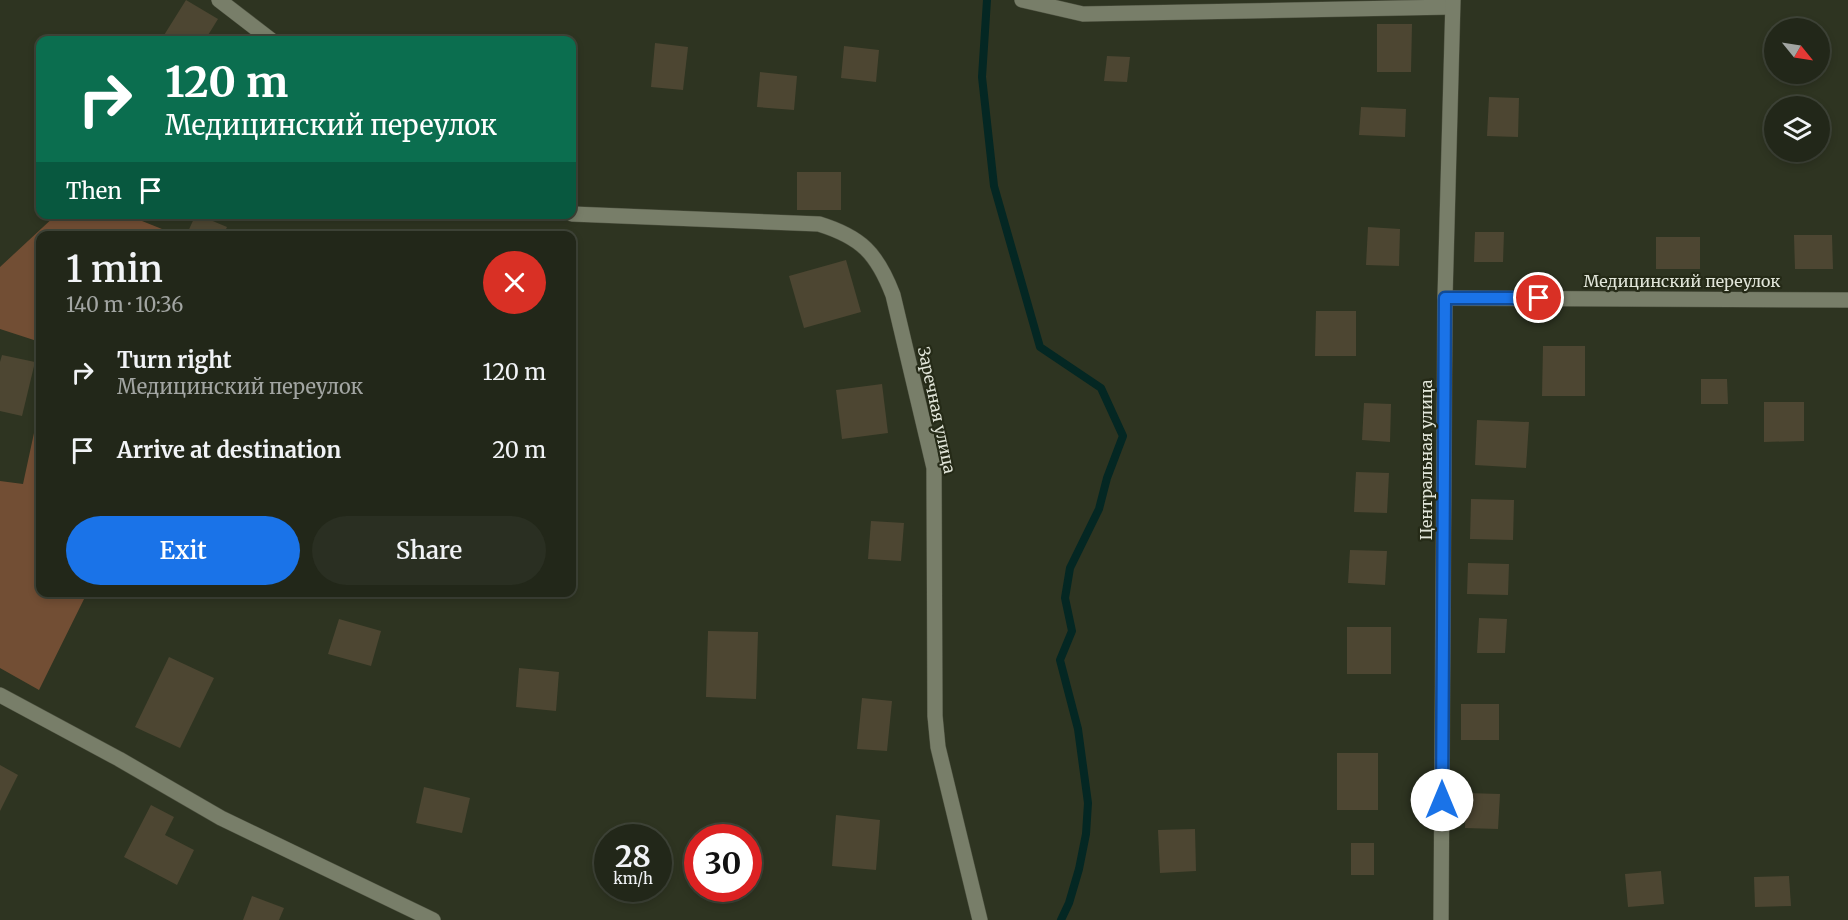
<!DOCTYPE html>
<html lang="en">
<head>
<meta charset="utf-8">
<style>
  body { margin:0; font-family:Merriweather,serif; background:#2a2f22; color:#f1f3f6; height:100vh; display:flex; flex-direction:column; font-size:22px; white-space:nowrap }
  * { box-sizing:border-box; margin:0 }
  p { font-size:20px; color:#a2a5a2 }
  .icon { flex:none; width:33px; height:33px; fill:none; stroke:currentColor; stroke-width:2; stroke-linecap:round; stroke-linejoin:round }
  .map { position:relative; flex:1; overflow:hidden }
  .panel { position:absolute; left:36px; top:231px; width:540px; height:366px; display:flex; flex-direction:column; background:#222719; border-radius:12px; box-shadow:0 3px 9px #0003,0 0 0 2px #3f4438 }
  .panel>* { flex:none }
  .banner { position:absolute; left:36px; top:36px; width:540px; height:183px; border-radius:12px; box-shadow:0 3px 9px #0003,0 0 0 2px #3f4438; background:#0b6e4f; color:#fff; overflow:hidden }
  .needle { width:39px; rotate:120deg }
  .fabs { position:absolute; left:1764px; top:18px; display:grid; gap:12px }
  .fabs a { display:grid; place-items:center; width:66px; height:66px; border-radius:50%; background:#222719; box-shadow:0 3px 9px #0003,0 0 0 2px #3f4438; font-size:30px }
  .speed { position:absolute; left:594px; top:824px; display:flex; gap:12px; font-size:30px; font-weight:700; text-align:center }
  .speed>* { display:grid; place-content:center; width:78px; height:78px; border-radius:50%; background:#222719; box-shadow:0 3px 9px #0003,0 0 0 2px #3f4438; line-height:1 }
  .speed small { font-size:15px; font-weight:400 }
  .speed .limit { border:9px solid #d22; background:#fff; color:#111 }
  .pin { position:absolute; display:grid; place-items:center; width:51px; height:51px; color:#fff; margin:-26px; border:3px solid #fff; border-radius:50%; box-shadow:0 2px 6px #0007 }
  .me { position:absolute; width:66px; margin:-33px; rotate:0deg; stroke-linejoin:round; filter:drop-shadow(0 0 4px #0008) }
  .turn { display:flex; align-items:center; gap:21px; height:126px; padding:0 30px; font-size:27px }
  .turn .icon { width:78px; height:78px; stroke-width:2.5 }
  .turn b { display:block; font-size:42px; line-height:51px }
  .then { display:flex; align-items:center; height:57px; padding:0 30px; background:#0003; gap:12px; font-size:22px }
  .round { display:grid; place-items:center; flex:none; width:63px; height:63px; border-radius:32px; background:#2a2f22 }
  .head { display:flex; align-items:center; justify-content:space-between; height:102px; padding:0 30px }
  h1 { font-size:36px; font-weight:600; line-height:45px }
  .button { display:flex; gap:12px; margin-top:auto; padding:12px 30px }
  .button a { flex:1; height:69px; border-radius:36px; background:#1a73e8; color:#fff; font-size:24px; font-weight:600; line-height:69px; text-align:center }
  .button a+a { background:#2a2f22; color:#f1f3f6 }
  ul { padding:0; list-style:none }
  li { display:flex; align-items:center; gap:18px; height:78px; padding:0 30px }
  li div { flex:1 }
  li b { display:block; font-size:22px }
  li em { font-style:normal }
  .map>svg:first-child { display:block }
</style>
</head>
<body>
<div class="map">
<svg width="1848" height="920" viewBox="0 0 1848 920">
  <rect width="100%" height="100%" fill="#2e3421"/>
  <g fill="#724e34">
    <polygon points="56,215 127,215 172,233 171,236 40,236 40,342 0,329 0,267"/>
    <polygon points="40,415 40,592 87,593 39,690 0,668 0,481 23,484 34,433"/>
  </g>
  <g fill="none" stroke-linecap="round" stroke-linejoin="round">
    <polyline stroke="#042723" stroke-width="8" points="987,0 982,77 994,186 1040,347 1101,388 1123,436 1107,478 1099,509 1070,568 1065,598 1072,631 1060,660 1078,729 1088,803 1086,834 1079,869 1069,903 1061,920"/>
  </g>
  <g fill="#4d4632">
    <polygon points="186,0 218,19 205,40 161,40"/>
    <polygon points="1377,24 1412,24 1411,72 1377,72"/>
    <polygon points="655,43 688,47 683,90 651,87"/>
    <polygon points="844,46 879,50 876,82 841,78"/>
    <polygon points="1107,56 1130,57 1127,82 1104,81"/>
    <polygon points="760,72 797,76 794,110 757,107"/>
    <polygon points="1489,97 1519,98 1518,137 1487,136"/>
    <polygon points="1361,107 1406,109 1405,137 1359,135"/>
    <rect x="797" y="172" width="44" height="38"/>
    <polygon points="196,214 227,227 223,236 186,236"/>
    <polygon points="1368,227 1400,229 1399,266 1366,265"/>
    <polygon points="1475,232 1504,232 1503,262 1474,262"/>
    <polygon points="1794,235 1832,235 1833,269 1795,269"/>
    <rect x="1656" y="237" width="44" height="32"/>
    <polygon points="846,260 861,312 804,328 789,276"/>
    <polygon points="1316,311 1356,311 1356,356 1315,356"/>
    <polygon points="1543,346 1585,346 1585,396 1542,396"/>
    <polygon points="2,355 35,362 22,416 0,411 0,362"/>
    <polygon points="1701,379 1727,379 1728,404 1701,404"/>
    <polygon points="882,384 888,433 842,439 836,390"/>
    <polygon points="1764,402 1804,402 1804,441 1764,442"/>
    <polygon points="1364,403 1391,404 1390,442 1362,440"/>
    <polygon points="1477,420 1529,422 1526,468 1475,465"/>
    <polygon points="1356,472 1389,473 1387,513 1354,512"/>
    <polygon points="1471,499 1514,500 1513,540 1470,539"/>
    <polygon points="871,521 904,523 901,561 868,559"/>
    <polygon points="1350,550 1387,551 1385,585 1348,583"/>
    <polygon points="1468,563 1509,564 1508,595 1467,594"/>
    <polygon points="1479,618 1507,619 1505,653 1477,653"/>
    <polygon points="339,619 381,631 371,666 328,654"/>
    <rect x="1347" y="627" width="44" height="47"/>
    <polygon points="708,631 758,632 756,699 706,697"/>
    <polygon points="169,657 214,678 180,748 135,727"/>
    <polygon points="519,668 559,672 556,711 516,707"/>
    <polygon points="862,698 892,701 887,751 857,749"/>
    <rect x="1461" y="704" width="38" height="36"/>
    <rect x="1337" y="753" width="41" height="57"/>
    <polygon points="0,765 18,775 0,811"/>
    <polygon points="424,787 470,798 462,833 416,823"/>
    <polygon points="1466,793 1500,794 1498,829 1465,828"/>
    <polygon points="151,805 174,817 165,835 194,850 177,885 124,857"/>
    <polygon points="836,815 880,820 876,870 832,866"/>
    <polygon points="1195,829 1196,871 1160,873 1158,830"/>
    <rect x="1351" y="843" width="23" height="32"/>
    <polygon points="1661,871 1664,904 1628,907 1625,874"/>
    <polygon points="1789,876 1791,906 1755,907 1754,877"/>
    <polygon points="252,896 284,908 279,920 243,920"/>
  </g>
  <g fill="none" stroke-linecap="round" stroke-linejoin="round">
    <defs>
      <polyline id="service" points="1022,0 1083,14 1452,7"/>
      <g id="minor">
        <polyline points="219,0 271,40"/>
        <path d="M572,214L819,224C861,237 877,253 893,295L934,468L935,716L938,747L980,920"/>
        <polyline points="1445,298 1848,300"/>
        <polyline points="0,695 119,759 221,818 433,920"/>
        <polyline points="1441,920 1445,298 1453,0"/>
      </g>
    </defs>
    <use href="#service" stroke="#4c503f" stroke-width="16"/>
    <use href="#minor" stroke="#4c503f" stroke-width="16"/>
    <use href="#service" stroke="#787e69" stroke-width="15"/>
    <use href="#minor" stroke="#787e69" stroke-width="15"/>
  </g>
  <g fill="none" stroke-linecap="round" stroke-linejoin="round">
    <defs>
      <polyline id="route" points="1442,800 1445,298 1539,298"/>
    </defs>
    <use href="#route" stroke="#114b97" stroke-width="15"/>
    <use href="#route" stroke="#1a73e8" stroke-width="10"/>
  </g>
  <g text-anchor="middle" stroke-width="4.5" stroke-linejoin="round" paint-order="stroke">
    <g font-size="16" fill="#e1e5d9" stroke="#252a17">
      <text x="1682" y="287">Медицинский переулок</text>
      <text transform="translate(937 410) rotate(78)" y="6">Заречная улица</text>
      <text transform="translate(1426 460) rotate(-90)" y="6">Центральная улица</text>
    </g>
  </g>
</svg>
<div class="fabs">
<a><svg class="needle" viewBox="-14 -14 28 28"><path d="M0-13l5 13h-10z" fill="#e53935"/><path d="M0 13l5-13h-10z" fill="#a2a5a2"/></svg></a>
<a><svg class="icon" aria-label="layers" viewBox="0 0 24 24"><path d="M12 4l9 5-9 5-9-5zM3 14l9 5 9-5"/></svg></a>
</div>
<div class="speed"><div>28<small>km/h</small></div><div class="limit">30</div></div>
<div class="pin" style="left:1539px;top:298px;background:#d93025"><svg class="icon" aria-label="arrive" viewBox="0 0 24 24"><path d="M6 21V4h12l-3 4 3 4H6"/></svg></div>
<svg class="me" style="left:1442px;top:800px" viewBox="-20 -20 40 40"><circle r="19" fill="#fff"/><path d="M0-13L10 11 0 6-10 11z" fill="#1a73e8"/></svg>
<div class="banner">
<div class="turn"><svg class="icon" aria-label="right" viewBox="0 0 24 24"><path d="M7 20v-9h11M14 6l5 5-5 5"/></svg><div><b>120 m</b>Медицинский переулок</div></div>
<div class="then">Then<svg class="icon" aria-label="arrive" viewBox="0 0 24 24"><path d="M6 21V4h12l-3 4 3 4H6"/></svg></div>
</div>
<section class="panel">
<div class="head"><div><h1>1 min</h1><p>140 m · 10:36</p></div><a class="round" style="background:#d93025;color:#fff"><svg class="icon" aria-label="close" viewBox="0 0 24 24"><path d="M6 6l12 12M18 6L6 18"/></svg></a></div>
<ul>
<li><svg class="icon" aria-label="right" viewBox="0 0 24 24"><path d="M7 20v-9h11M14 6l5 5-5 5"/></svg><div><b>Turn right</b><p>Медицинский переулок</p></div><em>120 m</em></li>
<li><svg class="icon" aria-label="arrive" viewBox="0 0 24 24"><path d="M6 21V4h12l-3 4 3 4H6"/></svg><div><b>Arrive at destination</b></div><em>20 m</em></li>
</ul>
<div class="button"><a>Exit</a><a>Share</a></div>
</section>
</div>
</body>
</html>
